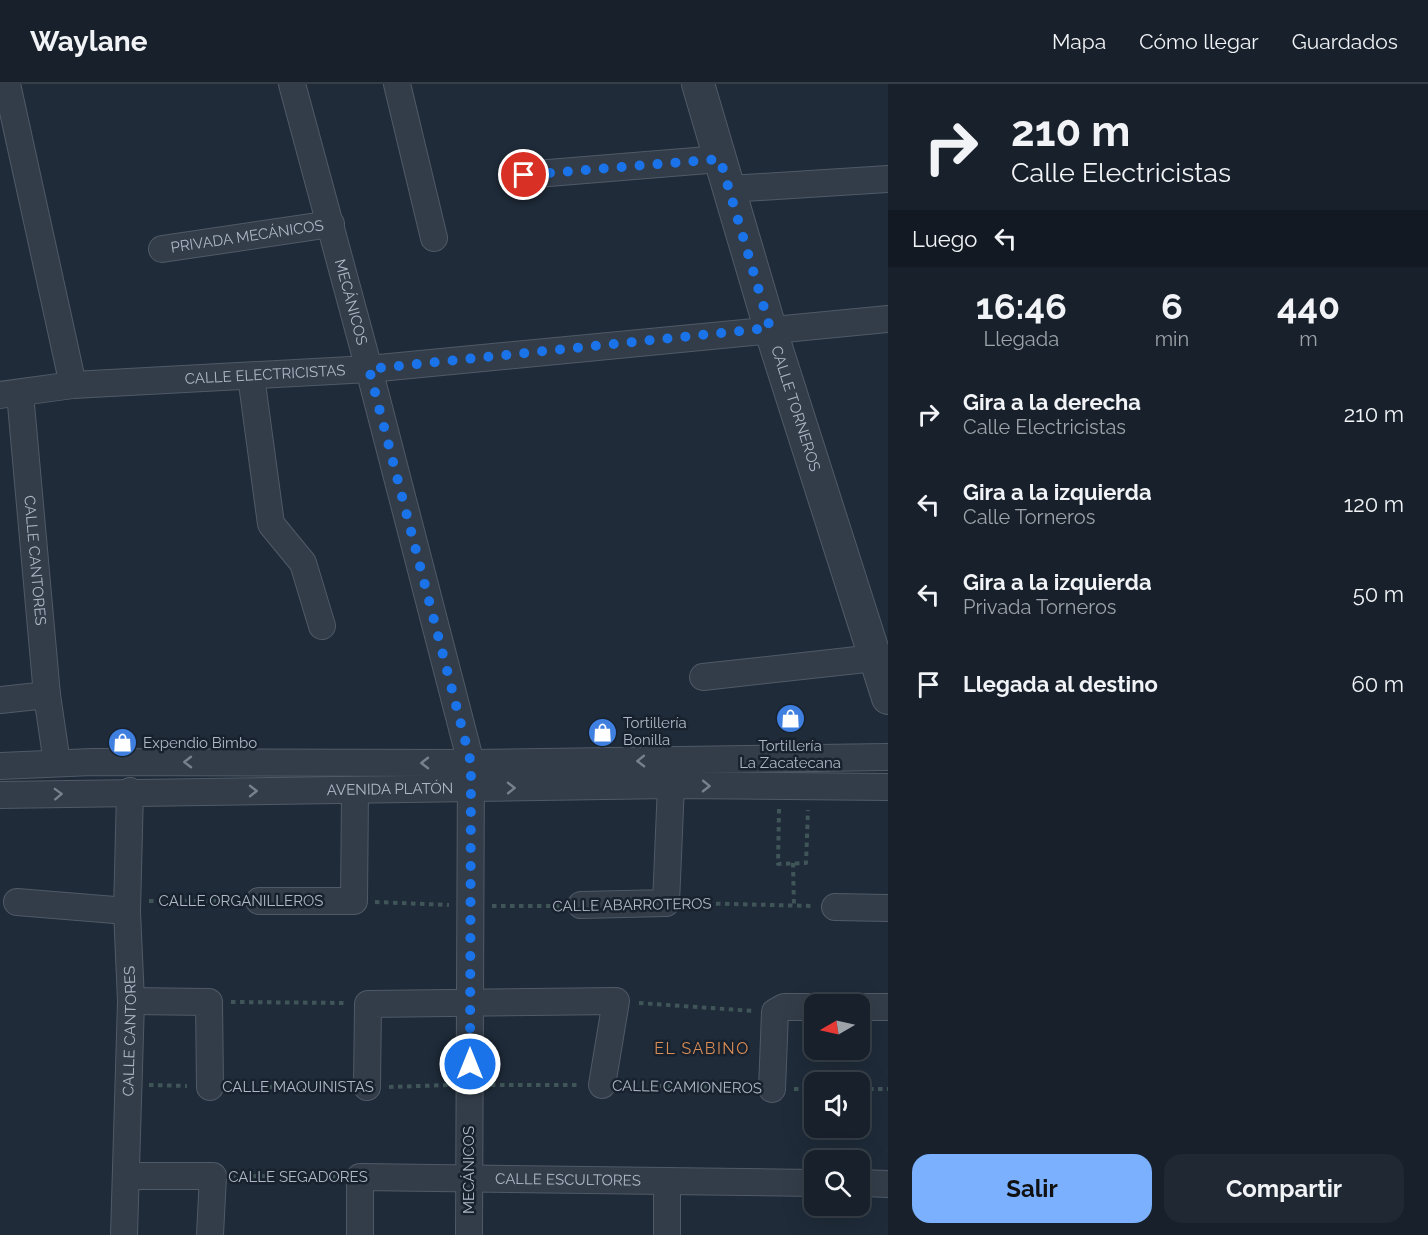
<!DOCTYPE html>
<html lang="es">
<head>
<meta charset="utf-8">
<style>
  body { margin:0; font-family:Raleway,sans-serif; background:#202833; color:#f1f3f6; height:100vh; display:flex; flex-direction:column; font-size:22px; white-space:nowrap }
  * { box-sizing:border-box; margin:0 }
  p { font-size:20px; color:#9ea3a9 }
  .icon { flex:none; width:33px; height:33px; fill:none; stroke:currentColor; stroke-width:2; stroke-linecap:round; stroke-linejoin:round }
  .map { position:relative; flex:1; overflow:hidden }
  .drawer { display:flex; flex-direction:column; background:#17202b; width:540px }
  .drawer>* { flex:none }
  .banner { background:#17202b; color:#f1f3f6; overflow:hidden }
  .needle { width:39px; rotate:261deg }
  .tools { position:absolute; left:804px; top:910px; display:grid; gap:12px }
  .tools a { display:grid; place-items:center; width:66px; height:66px; border-radius:12px; background:#17202b; box-shadow:0 6px 24px #0002,0 0 0 2px #363e47; font-size:30px }
  .pin { position:absolute; display:grid; place-items:center; width:51px; height:51px; color:#fff; margin:-26px; border:3px solid #fff; border-radius:50%; box-shadow:0 2px 6px #0007 }
  .me { position:absolute; width:66px; margin:-33px; rotate:0deg; stroke-linejoin:round; filter:drop-shadow(0 0 4px #0008) }
  .turn { display:flex; align-items:center; gap:21px; height:126px; padding:0 24px; font-size:27px }
  .turn .icon { width:78px; height:78px; stroke-width:2.5 }
  .turn b { display:block; font-size:42px; line-height:51px }
  .then { display:flex; align-items:center; height:57px; padding:0 24px; background:#0003; gap:12px; font-size:22px }
  .eta { display:flex; justify-content:space-evenly; align-items:center; height:102px; text-align:center }
  .eta b { font-size:36px; font-weight:700; line-height:42px }
  .action { display:flex; gap:12px; margin-top:auto; padding:12px 24px }
  .action a { flex:1; height:69px; border-radius:18px; background:#7ab0fe; color:#111; font-size:24px; font-weight:700; line-height:69px; text-align:center }
  .action a+a { background:#202833; color:#f1f3f6 }
  ul { padding:0; list-style:none }
  li { display:flex; align-items:center; gap:18px; height:90px; padding:0 24px }
  li div { flex:1 }
  li b { display:block; font-size:22px }
  li em { font-style:normal }
  header { display:flex; align-items:center; gap:36px; box-sizing:border-box; height:84px; padding:0 30px; background:#17202b; border-bottom:2px solid #363e47 }
  header strong { font-size:28px }
  nav { display:flex; gap:33px; margin-inline-start:auto; font-size:21px }
  main { display:flex; flex:1; min-height:0 }
  .map>svg:first-child { display:block }
</style>
</head>
<body>
<header>
<strong>Waylane</strong>
<nav><a>Mapa</a><a>Cómo llegar</a><a>Guardados</a></nav>
</header>
<main>
<div class="map">
<svg width="888" height="1151" viewBox="0 0 888 1151">
  <rect width="100%" height="100%" fill="#1f2b39"/>
  <g fill="none" stroke-linecap="round" stroke-linejoin="round">
    <defs>
      <g id="minor">
        <polyline points="7,0 73,301"/>
        <path id="s1" d="M292,0L369,285L471,679L469,1151"/>
        <polyline points="397,0 434,154"/>
        <polyline points="524,91 720,75"/>
        <polyline points="729,105 888,95"/>
        <path id="s2" d="M162,165L331,140"/>
        <polyline points="251,292 271,440 303,479 322,542"/>
        <path id="s3" d="M20,309L47,611L57,679"/>
        <path id="s4" d="M0,311L73,301L369,285L888,235"/>
        <polyline points="703,593 875,574"/>
        <polyline points="0,616 47,611"/>
        <polyline points="0,682 92,678 471,679 888,673"/>
        <path id="s5" d="M0,711L671,701L888,703"/>
        <polyline points="259,817 354,817 355,708"/>
        <polyline points="17,818 127,827"/>
        <polyline points="581,821 666,819 671,701"/>
        <polyline points="835,823 888,824"/>
        <polyline points="131,917 209,918 210,1003"/>
        <polyline points="860,923 888,923"/>
        <polyline points="367,1003 368,920 616,917 602,1001"/>
        <polyline points="772,1005 775,928 784,923 814,923"/>
        <polyline points="127,1092 213,1092 210,1151"/>
        <polyline points="667,1098 667,1151"/>
        <polyline points="860,1099 888,1100"/>
        <path id="s6" d="M124,1151L131,917L127,827L130,707"/>
        <path id="s7" d="M360,1151V1093L814,1099"/>
      </g>
      <g id="tertiary">
        <path id="s8" d="M698,0L770,244L888,614"/>
      </g>
    </defs>
    <use href="#minor" stroke="#505a67" stroke-width="28"/>
    <use href="#tertiary" stroke="#505a67" stroke-width="34"/>
    <g stroke="#3f5558" stroke-width="4" stroke-dasharray="4.5 4.5" stroke-linecap="butt">
      <polyline points="779,725 778,780 806,779 808,726"/>
      <polyline points="793,779 794,822"/>
      <polyline points="149,817 238,817"/>
      <polyline points="375,818 449,821"/>
      <polyline points="689,819 813,822"/>
      <polyline points="492,822 560,822"/>
      <polyline points="231,918 347,919"/>
      <polyline points="639,919 754,927"/>
      <polyline points="149,1001 187,1002"/>
      <polyline points="491,1001 580,1001"/>
      <polyline points="623,1001 751,1004"/>
      <polyline points="233,1003 346,1003"/>
      <polyline points="389,1003 448,1001"/>
      <polyline points="794,1005 814,1005"/>
      <polyline points="860,1005 888,1005"/>
      <polyline points="234,1092 338,1093"/>
    </g>
    <use href="#minor" stroke="#333d4a" stroke-width="26"/>
    <use href="#tertiary" stroke="#333d4a" stroke-width="32"/>
  </g>
  <defs><path id="oneway-chevron" d="M-2-3.5L2.5 0L-2 3.5" fill="none" stroke-width="1.6" stroke-linecap="round" stroke-linejoin="round" transform="scale(1.5)"/></defs>
  <g stroke="#76808e">
    <use href="#oneway-chevron" transform="translate(641 677) rotate(179)"/>
    <use href="#oneway-chevron" transform="translate(188 678) rotate(-180)"/>
    <use href="#oneway-chevron" transform="translate(425 679) rotate(-180)"/>
    <use href="#oneway-chevron" transform="translate(706 702) rotate(1)"/>
    <use href="#oneway-chevron" transform="translate(511 704) rotate(-1)"/>
    <use href="#oneway-chevron" transform="translate(253 707)"/>
    <use href="#oneway-chevron" transform="translate(58 710) rotate(-2)"/>
  </g>
  <g fill="none" stroke-linecap="round" stroke-linejoin="round">
    <polyline stroke="#1a73e8" stroke-width="10" stroke-dasharray="0 18" points="470,980 471,679 369,285 770,244 720,75 524,91"/>
  </g>
  <defs>
    <symbol id="shop-disc" viewBox="-11 -11 22 22"><circle r="9.5" fill="#3f7fe0" stroke="#18222e"/><path d="M-5-2.5h2.3a2.7 3.5 0 0 1 5.4 0H5L5.5 6h-11ZM-1.5-2.5h3a1.5 2.3 0 0 0-3 0Z" fill="#fff"/></symbol>
  </defs>
  <g fill-rule="evenodd">
    <use href="#shop-disc" x="774" y="618" width="33" height="33"/>
    <use href="#shop-disc" x="586" y="632" width="33" height="33"/>
    <use href="#shop-disc" x="106" y="642" width="33" height="33"/>
  </g>
  <g text-anchor="middle" stroke-width="5" stroke-linejoin="round" paint-order="stroke">
    <g font-size="15" fill="#adb7c6" stroke="#18222e">
      <text dy="5" stroke="none"><textPath href="#s2" startOffset="86">PRIVADA MECÁNICOS</textPath></text>
      <text dy="5" stroke="none"><textPath href="#s1" startOffset="226">MECÁNICOS</textPath></text>
      <text dy="5" stroke="none"><textPath href="#s4" startOffset="266">CALLE ELECTRICISTAS</textPath></text>
      <text dy="5" stroke="none"><textPath href="#s8" startOffset="339">CALLE TORNEROS</textPath></text>
      <text dy="5" stroke="none"><textPath href="#s3" startOffset="168">CALLE CANTORES</textPath></text>
      <text dy="5" stroke="none"><textPath href="#s5" startOffset="390">AVENIDA PLATÓN</textPath></text>
      <text x="241" y="822">CALLE ORGANILLEROS</text>
      <text transform="translate(632 821) rotate(-1)" y="5">CALLE ABARROTEROS</text>
      <text dy="5" stroke="none"><textPath href="#s6" startOffset="204">CALLE CANTORES</textPath></text>
      <text x="298" y="1008">CALLE MAQUINISTAS</text>
      <text transform="translate(687 1003) rotate(1)" y="5">CALLE CAMIONEROS</text>
      <text transform="translate(469 1086) rotate(-90)" y="5">MECÁNICOS</text>
      <text x="298" y="1098">CALLE SEGADORES</text>
      <text dy="5" stroke="none"><textPath href="#s7" startOffset="266">CALLE ESCULTORES</textPath></text>
    </g>
    <g font-size="15" fill="#adb7c6" stroke="#18222e" text-anchor="start">
      <text x="623" y="644">Tortillería<tspan x="623" dy="17">Bonilla</tspan></text>
      <text x="143" y="664">Expendio Bimbo</text>
      <text x="790" y="667" text-anchor="middle">Tortillería<tspan x="790" dy="17">La Zacatecana</tspan></text>
    </g>
    <g font-size="16" letter-spacing="1.5" fill="#da8c55" stroke="#18222e">
      <text x="702" y="970">EL SABINO</text>
    </g>
  </g>
</svg>
<div class="tools">
<a><svg class="needle" viewBox="-14 -14 28 28"><path d="M0-13l5 13h-10z" fill="#e53935"/><path d="M0 13l5-13h-10z" fill="#9ea3a9"/></svg></a>
<a><svg class="icon" aria-label="sound" viewBox="0 0 24 24"><path d="M4 9h4l5-4v14l-5-4H4zM17 9q2 3 0 6"/></svg></a>
<a><svg class="icon" aria-label="search" viewBox="0 0 24 24"><circle cx="10" cy="10" r="6"/><path d="M15 15l6 6"/></svg></a>
</div>
<div class="pin" style="left:524px;top:91px;background:#d93025"><svg class="icon" aria-label="arrive" viewBox="0 0 24 24"><path d="M6 21V4h12l-3 4 3 4H6"/></svg></div>
<svg class="me" style="left:470px;top:980px" viewBox="-20 -20 40 40"><circle r="17" fill="#1a73e8" stroke="#fff" stroke-width="3"/><path d="M0-11L8 9 0 5-8 9z" fill="#fff"/></svg>
</div>
<section class="drawer">
<div class="banner">
<div class="turn"><svg class="icon" aria-label="right" viewBox="0 0 24 24"><path d="M7 20v-9h11M14 6l5 5-5 5"/></svg><div><b>210 m</b>Calle Electricistas</div></div>
<div class="then">Luego<svg class="icon" aria-label="left" viewBox="0 0 24 24"><path d="M17 20v-9H6M10 6l-5 5 5 5"/></svg></div>
</div>
<div class="eta">
<div><b>16:46</b><p>Llegada</p></div>
<div><b>6</b><p>min</p></div>
<div><b>440</b><p>m</p></div>
</div>
<ul>
<li><svg class="icon" aria-label="right" viewBox="0 0 24 24"><path d="M7 20v-9h11M14 6l5 5-5 5"/></svg><div><b>Gira a la derecha</b><p>Calle Electricistas</p></div><em>210 m</em></li>
<li><svg class="icon" aria-label="left" viewBox="0 0 24 24"><path d="M17 20v-9H6M10 6l-5 5 5 5"/></svg><div><b>Gira a la izquierda</b><p>Calle Torneros</p></div><em>120 m</em></li>
<li><svg class="icon" aria-label="left" viewBox="0 0 24 24"><path d="M17 20v-9H6M10 6l-5 5 5 5"/></svg><div><b>Gira a la izquierda</b><p>Privada Torneros</p></div><em>50 m</em></li>
<li><svg class="icon" aria-label="arrive" viewBox="0 0 24 24"><path d="M6 21V4h12l-3 4 3 4H6"/></svg><div><b>Llegada al destino</b></div><em>60 m</em></li>
</ul>
<div class="action"><a>Salir</a><a>Compartir</a></div>
</section>
</main>
</body>
</html>
